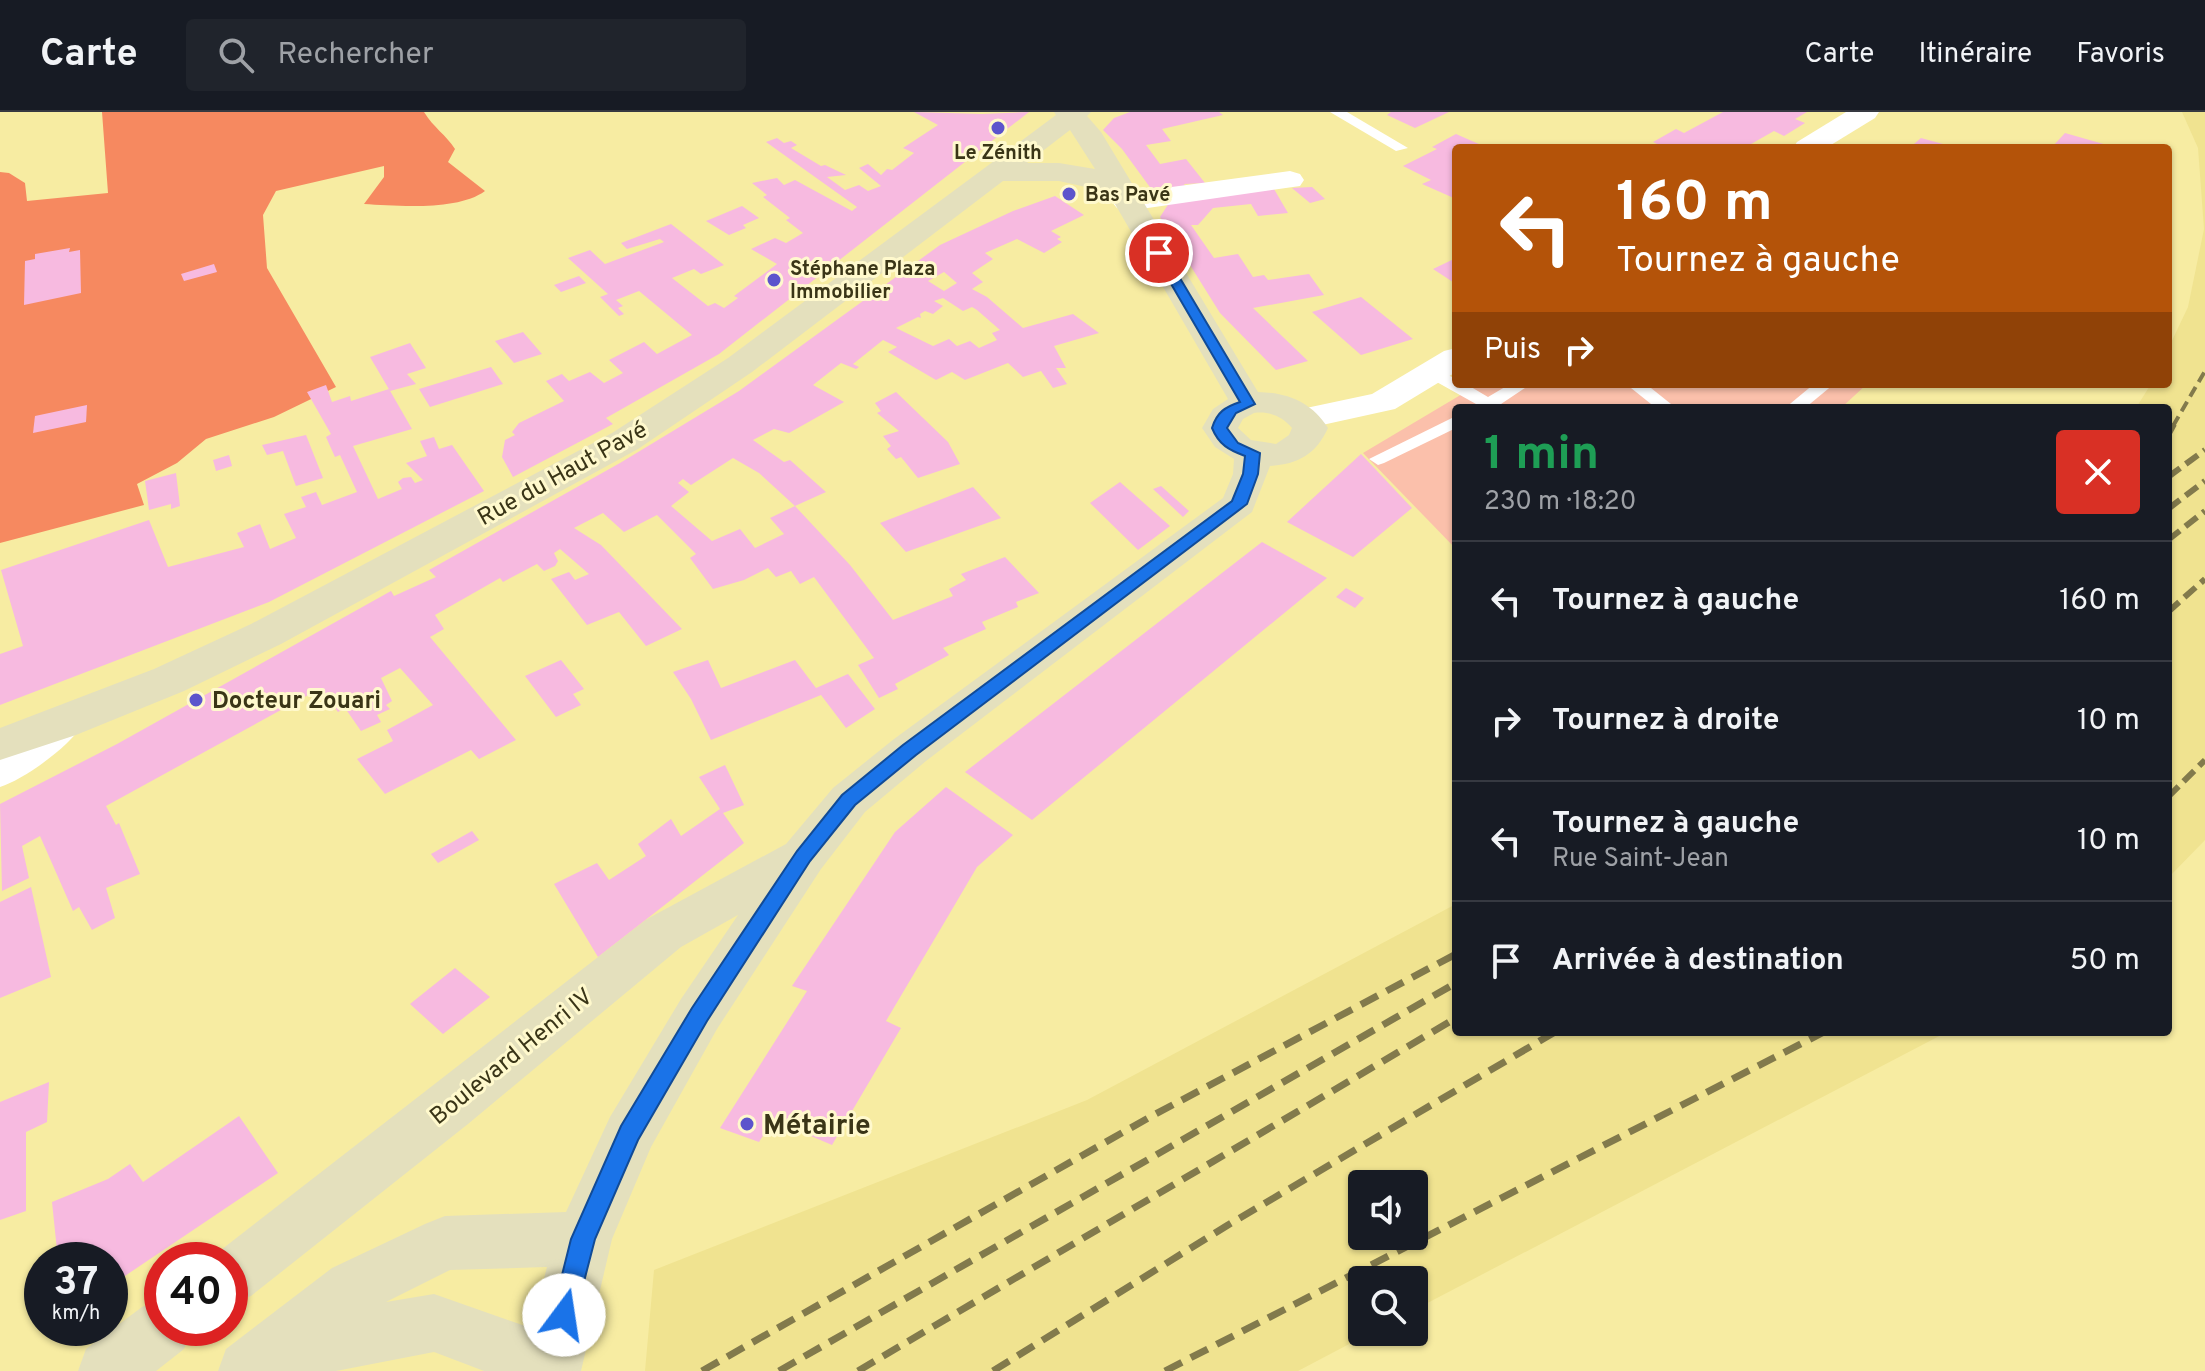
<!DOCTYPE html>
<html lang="fr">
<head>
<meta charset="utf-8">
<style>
  body { margin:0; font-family:Overpass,sans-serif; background:#20242c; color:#f1f3f6; height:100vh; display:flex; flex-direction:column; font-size:30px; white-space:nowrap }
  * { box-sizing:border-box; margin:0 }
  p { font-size:26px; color:#9ea1a6 }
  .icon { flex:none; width:44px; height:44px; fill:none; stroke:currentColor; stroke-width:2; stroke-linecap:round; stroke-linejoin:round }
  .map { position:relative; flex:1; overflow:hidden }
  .sheet { position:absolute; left:1452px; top:292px; width:720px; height:632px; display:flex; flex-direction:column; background:#171b24; border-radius:8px; box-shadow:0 2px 6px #0004 }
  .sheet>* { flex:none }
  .guide { position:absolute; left:1452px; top:32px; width:720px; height:244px; border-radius:8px; box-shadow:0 2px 6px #0004; background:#b45309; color:#fff; overflow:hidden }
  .controls { position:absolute; left:1348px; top:1058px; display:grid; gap:16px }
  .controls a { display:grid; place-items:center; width:80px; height:80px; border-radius:8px; background:#171b24; box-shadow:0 2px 6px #0004; font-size:40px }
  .speed { position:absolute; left:24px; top:1130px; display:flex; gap:16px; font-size:40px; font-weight:700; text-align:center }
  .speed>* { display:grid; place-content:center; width:104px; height:104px; border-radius:50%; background:#171b24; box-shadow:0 2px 6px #0004; line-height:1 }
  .speed small { font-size:20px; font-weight:400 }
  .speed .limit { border:12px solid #d22; background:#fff; color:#111 }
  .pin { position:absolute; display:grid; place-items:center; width:68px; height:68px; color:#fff; margin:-34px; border:4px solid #fff; border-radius:50%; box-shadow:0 2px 8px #0007 }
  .me { position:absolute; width:88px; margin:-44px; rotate:14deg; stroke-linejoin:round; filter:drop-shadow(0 0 6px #0008) }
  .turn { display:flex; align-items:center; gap:28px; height:168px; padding:0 32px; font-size:36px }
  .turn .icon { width:104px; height:104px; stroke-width:2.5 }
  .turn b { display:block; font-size:56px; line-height:68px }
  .then { display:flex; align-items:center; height:76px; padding:0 32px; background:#0003; gap:16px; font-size:30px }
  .round { display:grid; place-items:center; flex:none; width:84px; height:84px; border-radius:8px; background:#20242c }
  .head { display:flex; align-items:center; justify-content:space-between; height:136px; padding:0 32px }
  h1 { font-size:48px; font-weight:700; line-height:60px; color:#1e9e55 }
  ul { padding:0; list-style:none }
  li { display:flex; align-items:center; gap:24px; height:120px; padding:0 32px; border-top:2px solid #363941 }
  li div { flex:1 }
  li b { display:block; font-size:30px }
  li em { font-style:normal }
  header { display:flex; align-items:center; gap:48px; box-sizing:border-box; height:112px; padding:0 40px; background:#171b24; border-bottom:2px solid #363941 }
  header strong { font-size:38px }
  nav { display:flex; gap:44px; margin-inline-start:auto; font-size:28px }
  .search { width:560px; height:72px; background:#20242c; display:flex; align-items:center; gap:20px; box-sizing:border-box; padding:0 28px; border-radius:8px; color:#9ea1a6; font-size:30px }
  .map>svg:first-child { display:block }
</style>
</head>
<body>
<header>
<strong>Carte</strong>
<div class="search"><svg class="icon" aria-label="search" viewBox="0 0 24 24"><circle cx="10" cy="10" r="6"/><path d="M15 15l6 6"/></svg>Rechercher</div>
<nav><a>Carte</a><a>Itinéraire</a><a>Favoris</a></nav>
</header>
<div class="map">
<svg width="2205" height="1259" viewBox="0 0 2205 1259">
  <rect width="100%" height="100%" fill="#f7eca2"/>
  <g fill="#f0e390" fill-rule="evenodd">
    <polygon points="2182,0 2205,0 2205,728 2168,766 2168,296 2136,296 2151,272 2168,272 2168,237 2188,195 2204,117 2198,36"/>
    <path d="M1456,792V920H1947L1414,1198V1168H1362V1220H1372L1298,1259H645L654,1158L1087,988ZM1362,1072H1414V1124H1362Z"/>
  </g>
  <polygon fill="#fbc0ab" points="1479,272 1867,272 1841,296 1456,296 1456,437 1363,341"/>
  <path fill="#f68960" d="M102,0H424C433,15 446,23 455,37L448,50L485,79C458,99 398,94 364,92L384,65V54L276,79L263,103L267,156L336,275L274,305L206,327L177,351L137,372L144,393L0,431V60L9,61L25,71L27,89L108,81Z"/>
  <g fill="#f7bae0" fill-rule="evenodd">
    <polygon points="914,0 982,2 1029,0 719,242 606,306 613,312 513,365 502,345 505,328 515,323 512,320 519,311 564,289 546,269 562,262 569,269 590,260 604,271 623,261 609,248 644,230 657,242 692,223 639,179 616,188 623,194 618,196 624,202 619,204 600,185 608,182 568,146 590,138 605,152 664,130 660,127 627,137 621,131 671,112 724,153 701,162 694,157 672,166 708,194 715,191 724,196 738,186 734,184 777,152 751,137 775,126 786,131 803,121 786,108 790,106 763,85 767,83 752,71 777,66 784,73 795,68 852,99 857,95 766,30 777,26 784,31 791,29 797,33 791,36 821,54 825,53 846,63 827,65 845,78 859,73 868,79 881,74 859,56 868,52 881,63 887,57 892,58 914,41 903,36 938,13"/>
    <polygon points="1130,0 1219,0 1223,3 1162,17 1171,29 1146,33 1160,52 1186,47 1205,71 1184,72 1187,77 1152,78 1122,37 1103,18 1114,6"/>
    <polygon points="1391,0 1449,0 1415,16 1387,3"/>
    <polygon points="1723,0 1807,0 1795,7 1805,11 1784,24 1774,19 1744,36 1657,36 1661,34 1653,30 1676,17 1684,21"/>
    <polygon points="2065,21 2114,35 2114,36 2053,34"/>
    <polygon points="1456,22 1488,36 1456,36 1456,87 1422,72 1431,68 1403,54 1437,37 1432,35"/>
    <polygon points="1921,26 1954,35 1954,36 1921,36 1914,32"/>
    <polygon points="1312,75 1325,87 1310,91 1292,76"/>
    <polygon points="1274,77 1288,101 1258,104 1251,92 1213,96 1198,113 1191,113 1214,146 1238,142 1253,165 1264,163 1268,168 1309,162 1324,183 1253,196 1308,249 1276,258 1220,201 1160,105 1171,88"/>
    <path d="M1055,84L1084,103L1051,119L1061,125L1057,127L1062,130L1044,141L1017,127L985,141L993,147L972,161L983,170L972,177L987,185L1023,216L1073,202L1099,221L1054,234L1066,256H1056L1067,272L1053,276L1041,259L1023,265L1008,251L965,268L952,260L936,268L888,240L897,235L883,228L853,252L859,255L856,257L841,251L813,273L844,290L789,321L774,317L753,328L784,350L790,348L826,380L795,394L759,361L733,346L691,373L683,367L678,371L689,380L671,394L712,429L740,417L755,436L784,422L770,406L795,394L850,453L893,508L953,484L949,477L966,468L961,462L1005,445L1039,481L1016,490L1018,495L982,510L986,517L943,536L949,543L895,572L898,577L879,586L858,553L874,546L814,465L800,472L791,459L776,465L768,456L744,468L713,477L690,446L696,442L657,403L624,420L603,401L574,416L601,433L682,517L646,534L619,500L587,513L551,467L569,460L575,468L589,462L560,437L554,441L558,449L555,454L544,459L537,452L503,470L500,466L435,503L444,517L430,525L516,628L479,647L471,638L385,682L357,647L393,629L387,618L433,593L400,556L381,566L392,589L386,593L390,597L377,603L381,610L361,619L345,596L338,600L323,580L313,585L310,582L106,694L116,713L119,711L140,762L106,776L115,806L92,818L79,795L73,799L40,724L22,734L29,766L2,779L0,692L117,632L391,479L394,484L436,465L429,458L620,351L739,279L940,133L1013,99ZM944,160L957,171L944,179L928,169ZM943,186L963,199L972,195L977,198L1000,218L992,221L997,228L979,236L970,229L957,234L949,227L933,234L896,216L918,205L921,206L920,202L925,199L933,202L943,194L934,189Z"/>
    <polygon points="742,94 759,106 743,113 746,116 729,123 706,109"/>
    <polygon points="70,136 69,140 80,138 81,181 24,193 25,149 35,147 35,142"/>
    <polygon points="1456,146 1456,172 1433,157"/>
    <polygon points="214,152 217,160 184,169 181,162"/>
    <polygon points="579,164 586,171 561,180 554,173"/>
    <polygon points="1361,185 1413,227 1361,243 1312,200"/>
    <polygon points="523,220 542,242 514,251 495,229"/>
    <polygon points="410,231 426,256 407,262 416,272 390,279 370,245"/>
    <polygon points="491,255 503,272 430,295 419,277"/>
    <polygon points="326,273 332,290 350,284 351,289 389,277 412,317 353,334 378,387 402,377 398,370 403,366 411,365 415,371 423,368 406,351 427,344 420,329 434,325 439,337 452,333 484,379 269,490 0,593 0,542 23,534 1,458 149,408 168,455 244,435 237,421 260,412 270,437 296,426 284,402 306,395 301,385 316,380 322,393 357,380 340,343 335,345 330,334 326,325 331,322 307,280"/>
    <polygon points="896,280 948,330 960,352 918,366 901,345 896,347 887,337 891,334 883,324 899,319 877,301 881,299 875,291"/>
    <polygon points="87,293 86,310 33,321 35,304"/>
    <polygon points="306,323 323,366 296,374 283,339 267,343 262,333"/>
    <polygon points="1361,342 1412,396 1353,445 1287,410"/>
    <polygon points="229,343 232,354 216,359 213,348"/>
    <polygon points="176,361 180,394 171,397 171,392 149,398 145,369"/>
    <polygon points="1120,370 1170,414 1138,438 1090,391"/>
    <polygon points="1161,374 1189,399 1183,405 1153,377"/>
    <polygon points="973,375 1001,406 906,440 880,411"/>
    <polygon points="1262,430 1327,466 1032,708 965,660"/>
    <polygon points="1346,476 1364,486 1355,496 1336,485"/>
    <polygon points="561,548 584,577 573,582 581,593 556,605 525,564"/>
    <polygon points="708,548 721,576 795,548 816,576 848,562 875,597 846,616 821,583 711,628 691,587 673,560"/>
    <polygon points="725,653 744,693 723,701 744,731 598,845 554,772 597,751 609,768 646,744 638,732 671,707 681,724 720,697 699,665"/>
    <polygon points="946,675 1013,723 977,755 947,806 886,909 901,916 832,1033 773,1008 759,1030 720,1016 807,879 792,874 895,720"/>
    <polygon points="472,719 479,728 438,751 431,742"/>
    <polygon points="31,775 51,865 0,886 0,790"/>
    <polygon points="455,856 490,885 443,922 410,892"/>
    <polygon points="49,970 47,1010 26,1020 26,1099 0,1108 0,990"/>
    <polygon points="239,1004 278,1061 110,1174 110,1148 58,1148 52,1090 108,1067 130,1052 143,1070"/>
  </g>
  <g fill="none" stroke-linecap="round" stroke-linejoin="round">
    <g fill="#fff" fill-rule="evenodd">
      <polygon points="1330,0 1347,0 1408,36 1396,39"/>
      <polygon points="1432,255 1456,267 1456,272 1466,272 1488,285 1510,272 1531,272 1501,292 1504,296 1473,296 1476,292 1426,264 1423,260"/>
      <polygon points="1626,272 1646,272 1676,296 1656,296"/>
      <polygon points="1814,272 1834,272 1805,296 1785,296"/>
      <polygon points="1456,304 1456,316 1384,351 1378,353 1369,347"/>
    </g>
    <g fill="#fff" fill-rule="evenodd">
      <polygon points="1846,0 1879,0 1875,6 1826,36 1793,36 1797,30"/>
      <polygon points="1290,59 1300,62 1304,68 1300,74 1127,99 1117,96 1112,90 1117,84 1127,81"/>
      <polygon points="1456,236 1456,260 1395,297 1304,317 1292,313 1286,306 1292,299 1372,282 1444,239"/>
      <path d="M61,596L76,601L83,612C70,634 25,667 0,675V635L46,601Z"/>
    </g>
    <g fill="#e4e0bd" fill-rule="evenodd">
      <path d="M1054,0H1091L1087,4L1101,20L1258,280C1289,281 1311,290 1328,316C1316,342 1299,352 1270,354L1252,400L926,649L865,700L821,757L717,917L651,1035L612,1127L581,1259H484L434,1240L336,1259H218L226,1237L332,1156L425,1112L445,1104L566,1100L610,1005L681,887L738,803L681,835L468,1012L251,1184L230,1192V1148H208L647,807L786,732L833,676L894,627L1223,386L1233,362L1234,347L1215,335L1202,316L1213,297L1228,287L1108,80L1059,69H1003L752,260L638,337L281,532L184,579L76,623L0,648V616L154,557L251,512L612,321L728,246L1056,3ZM1070,18L1095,57L1059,51H1027ZM1254,301C1269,299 1282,304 1292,316L1289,323L1276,332L1251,328L1238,316L1243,307ZM547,1155L531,1216L434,1182L386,1190L450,1158Z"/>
      <polygon points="162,1187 162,1216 193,1216 184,1237 156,1259 78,1259 86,1237 142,1195"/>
    </g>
    <polyline stroke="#827a4c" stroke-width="4" stroke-dasharray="11 6" stroke-linecap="butt" points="2173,314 2205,259"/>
    <g stroke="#827a4c" stroke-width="6" stroke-dasharray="15 7" stroke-linecap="butt">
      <polyline points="2168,323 2174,312"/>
      <polyline points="2168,365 2205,338"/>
      <polyline points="2168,397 2205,369"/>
      <polyline points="2168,428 2205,399"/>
      <polyline points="2168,500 2205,467"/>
      <polyline points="2168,685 2205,648"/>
    </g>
    <g stroke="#827a4c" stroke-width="7" stroke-dasharray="19 10" stroke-linecap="butt">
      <polyline points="702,1259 1150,1005 1456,842"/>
      <polyline points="779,1259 1456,871"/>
      <polyline points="858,1259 1456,906"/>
      <polyline points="993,1259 1228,1113 1555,920"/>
      <polyline points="1165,1259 1824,920"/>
    </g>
  </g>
  <path fill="#1a73e8" stroke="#114b97" stroke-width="2" d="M1159,137L1165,141L1255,292L1236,301L1227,316L1238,331L1260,341L1258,362L1247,392L916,643L855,693L810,749L707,909L638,1028L595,1127L573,1212L564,1215L556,1212L552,1203L571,1127L621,1014L692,896L797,739L842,683L903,633L1232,389L1243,362L1245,344C1229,338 1219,333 1212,316C1217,300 1225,295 1240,290L1153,141Z"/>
  <g fill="#5c54cc" stroke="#fff9cd" stroke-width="3">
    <circle cx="998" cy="16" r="8"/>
    <circle cx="1069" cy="82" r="8"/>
    <circle cx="774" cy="168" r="8"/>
    <circle cx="196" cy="588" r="8"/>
    <circle cx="747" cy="1012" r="8"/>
  </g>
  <g text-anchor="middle" stroke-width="6" stroke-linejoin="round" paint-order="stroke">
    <g font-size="20" font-weight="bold" fill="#3a3517" stroke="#fff9cd" text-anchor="start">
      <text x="998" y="47" text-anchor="middle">Le Zénith</text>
      <text x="1085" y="89">Bas Pavé</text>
      <text x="790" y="163">Stéphane Plaza<tspan x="790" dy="23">Immobilier</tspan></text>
    </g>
    <g font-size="24" fill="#3a3517" stroke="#fff9cd">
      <text transform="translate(562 361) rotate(-29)" y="8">Rue du Haut Pavé</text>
      <text transform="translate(511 944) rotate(-39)" y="8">Boulevard Henri IV</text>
    </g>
    <g font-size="24" font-weight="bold" fill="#3a3517" stroke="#fff9cd" text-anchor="start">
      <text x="212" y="596">Docteur Zouari</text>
    </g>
    <g font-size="28" font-weight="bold" fill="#3a3517" stroke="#fff9cd" text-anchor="start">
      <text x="763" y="1022">Métairie</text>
    </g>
  </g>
</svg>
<div class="controls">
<a><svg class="icon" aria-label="sound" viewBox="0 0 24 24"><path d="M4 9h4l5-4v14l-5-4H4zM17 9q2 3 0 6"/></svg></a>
<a><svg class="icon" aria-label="search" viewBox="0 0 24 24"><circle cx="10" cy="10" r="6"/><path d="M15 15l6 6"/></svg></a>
</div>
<div class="speed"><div>37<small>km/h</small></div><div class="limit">40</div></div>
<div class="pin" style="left:1159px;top:141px;background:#d93025"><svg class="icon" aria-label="arrive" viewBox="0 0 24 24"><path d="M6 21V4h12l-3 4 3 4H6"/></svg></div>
<svg class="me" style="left:564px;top:1203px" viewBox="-20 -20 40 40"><circle r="19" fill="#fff"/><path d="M0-13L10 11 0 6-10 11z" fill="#1a73e8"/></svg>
<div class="guide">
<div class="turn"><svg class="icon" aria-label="left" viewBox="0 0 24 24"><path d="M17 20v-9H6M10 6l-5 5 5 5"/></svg><div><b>160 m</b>Tournez à gauche</div></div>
<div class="then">Puis<svg class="icon" aria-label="right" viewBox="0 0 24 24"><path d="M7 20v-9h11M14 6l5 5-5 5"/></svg></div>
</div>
<section class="sheet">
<div class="head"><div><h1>1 min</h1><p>230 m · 18:20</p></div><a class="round" style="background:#d93025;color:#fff"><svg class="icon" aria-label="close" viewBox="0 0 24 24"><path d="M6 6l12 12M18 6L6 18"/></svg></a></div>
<ul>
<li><svg class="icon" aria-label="left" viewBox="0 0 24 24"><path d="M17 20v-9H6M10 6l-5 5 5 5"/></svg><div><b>Tournez à gauche</b></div><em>160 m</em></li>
<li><svg class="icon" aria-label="right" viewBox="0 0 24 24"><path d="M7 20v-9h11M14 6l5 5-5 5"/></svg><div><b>Tournez à droite</b></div><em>10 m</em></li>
<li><svg class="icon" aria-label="left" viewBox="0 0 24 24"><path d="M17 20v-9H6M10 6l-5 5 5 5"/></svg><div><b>Tournez à gauche</b><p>Rue Saint-Jean</p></div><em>10 m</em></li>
<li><svg class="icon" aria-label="arrive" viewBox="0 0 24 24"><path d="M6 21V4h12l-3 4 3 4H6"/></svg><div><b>Arrivée à destination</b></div><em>50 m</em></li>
</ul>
</section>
</div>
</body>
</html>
